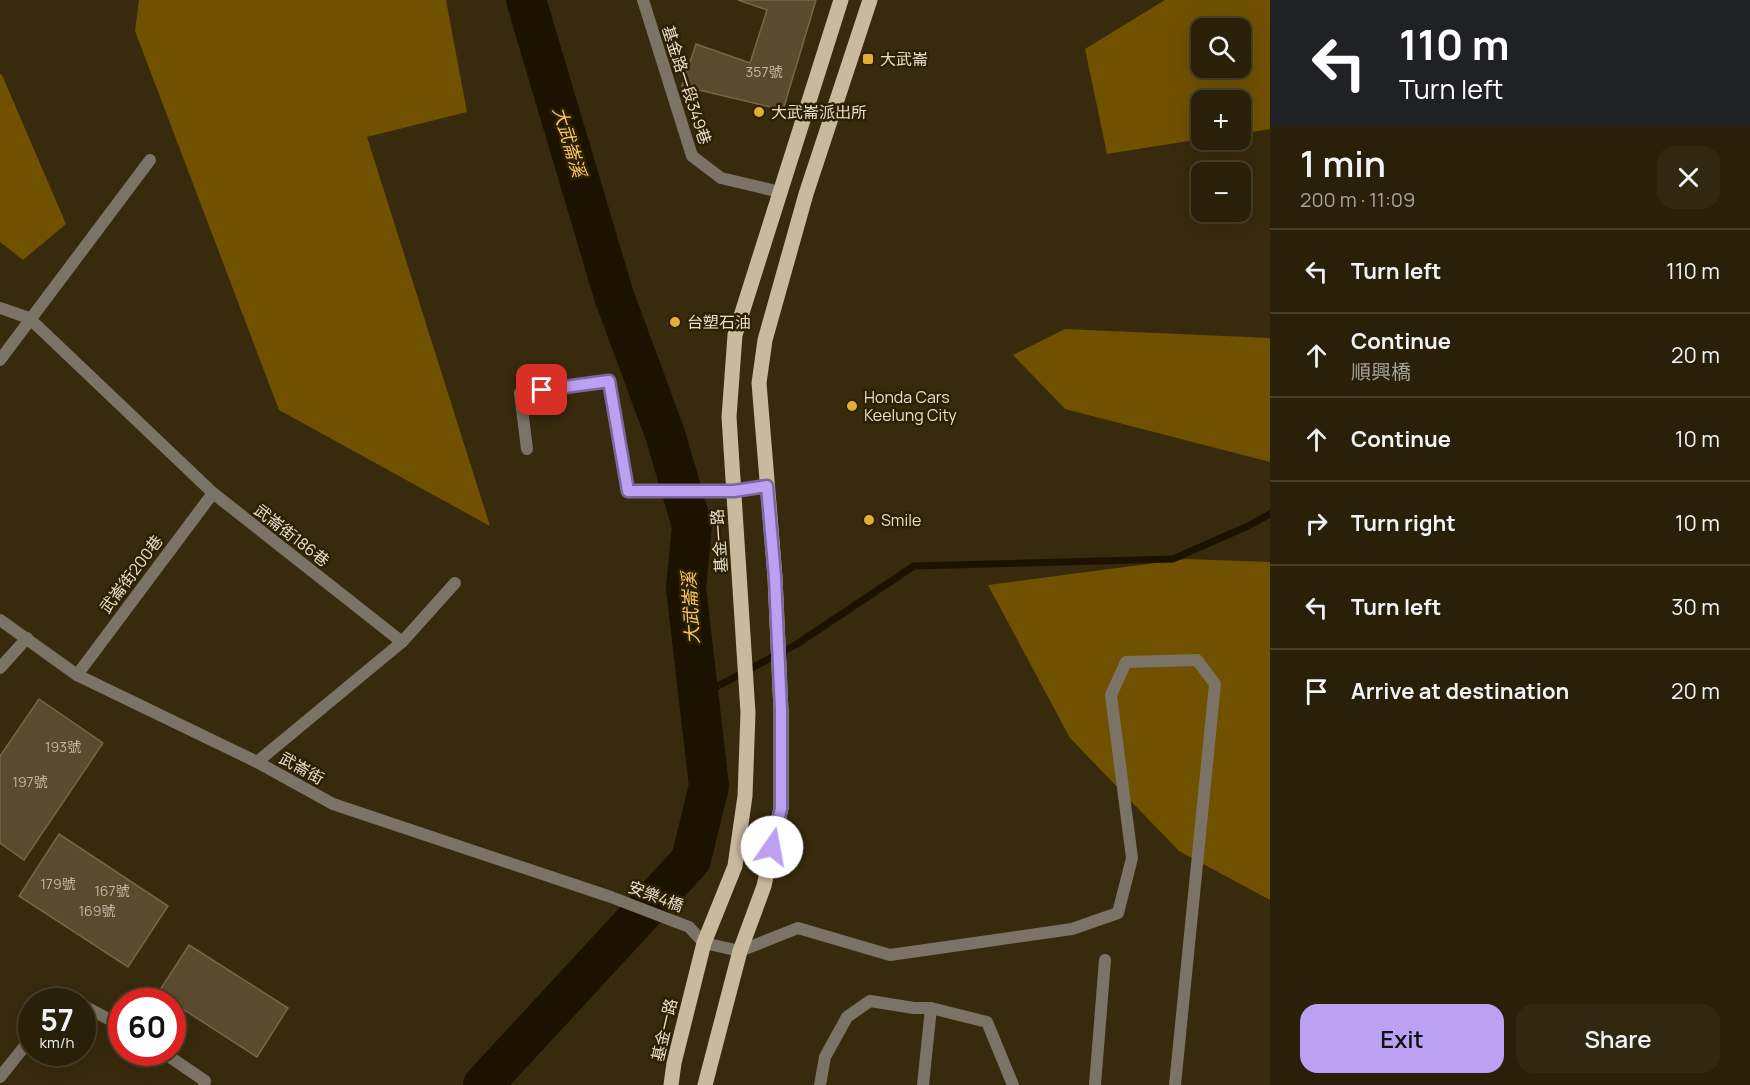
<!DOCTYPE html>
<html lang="en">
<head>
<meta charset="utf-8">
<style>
  body { margin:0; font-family:Manrope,"Noto Sans TC",sans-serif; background:#322812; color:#f1f3f6; height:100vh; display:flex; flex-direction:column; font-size:22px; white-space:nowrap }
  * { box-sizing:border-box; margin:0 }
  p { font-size:20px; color:#a5a39c }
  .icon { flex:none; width:33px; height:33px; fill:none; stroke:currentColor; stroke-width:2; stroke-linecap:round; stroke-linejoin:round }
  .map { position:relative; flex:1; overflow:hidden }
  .side { display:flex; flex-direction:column; background:#2a2009; width:480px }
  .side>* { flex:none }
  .hud { background:#202124; color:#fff; overflow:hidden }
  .fabs { position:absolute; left:1191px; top:18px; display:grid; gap:12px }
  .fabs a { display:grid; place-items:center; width:60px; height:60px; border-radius:12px; background:#2a2009; box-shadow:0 6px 24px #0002,0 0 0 2px #463e2a; font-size:30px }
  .speed { position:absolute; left:18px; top:988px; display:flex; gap:12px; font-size:30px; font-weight:700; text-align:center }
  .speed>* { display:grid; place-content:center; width:78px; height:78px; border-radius:50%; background:#2a2009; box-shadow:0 6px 24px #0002,0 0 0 2px #463e2a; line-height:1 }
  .speed small { font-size:15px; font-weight:400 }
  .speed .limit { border:9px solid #d22; background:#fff; color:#111 }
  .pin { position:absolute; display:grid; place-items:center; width:51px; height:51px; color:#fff; margin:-26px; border-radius:12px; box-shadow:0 3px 9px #0006 }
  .me { position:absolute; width:66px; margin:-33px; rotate:12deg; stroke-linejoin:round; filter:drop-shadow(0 0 4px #0008) }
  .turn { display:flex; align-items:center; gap:21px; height:126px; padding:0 30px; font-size:27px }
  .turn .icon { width:78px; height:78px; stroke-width:2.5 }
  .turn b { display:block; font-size:42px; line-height:51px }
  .round { display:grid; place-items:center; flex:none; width:63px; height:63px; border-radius:18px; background:#322812 }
  .headline { display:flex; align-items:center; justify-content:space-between; height:102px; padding:0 30px }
  h1 { font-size:36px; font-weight:600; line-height:45px }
  .button { display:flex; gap:12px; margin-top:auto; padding:12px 30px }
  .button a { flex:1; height:69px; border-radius:18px; background:#bca0f2; color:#111; font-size:24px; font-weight:600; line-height:69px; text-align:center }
  .button a+a { background:#322812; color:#f1f3f6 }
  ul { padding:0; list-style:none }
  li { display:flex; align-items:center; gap:18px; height:84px; padding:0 30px; border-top:2px solid #463e2a }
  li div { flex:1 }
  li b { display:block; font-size:22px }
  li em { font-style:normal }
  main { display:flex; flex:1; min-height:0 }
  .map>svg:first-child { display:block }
</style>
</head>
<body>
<main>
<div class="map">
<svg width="1270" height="1085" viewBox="0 0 1270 1085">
  <rect width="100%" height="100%" fill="#382a0c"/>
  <g fill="#705100" fill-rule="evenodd">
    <polygon points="139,0 446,0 467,112 367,137 490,526 279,410 135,31"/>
    <path d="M1165,0H1270V129L1241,134L1240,100H1202L1201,139L1107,154L1085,49ZM1202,28H1240V68H1202Z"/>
    <polygon points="0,74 2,75 66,224 23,260 0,242"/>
    <polygon points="1065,329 1270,338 1270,462 1065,409 1013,355"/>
    <polygon points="1186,559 1270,562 1270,900 1179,851 1070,738 988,585"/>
  </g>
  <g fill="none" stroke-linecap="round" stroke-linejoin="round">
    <polyline stroke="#1c1200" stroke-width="7" points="699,696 797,644 914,566 1173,559 1248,526 1270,514"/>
    <polyline stroke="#1c1200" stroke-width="40" points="483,1085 691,860 709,786 686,588 692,526 665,434 614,296 526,0"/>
  </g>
  <g fill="#5b4b2e" stroke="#776749" stroke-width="1.5">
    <polygon points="738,0 816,0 783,110 682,86 696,44 750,63 767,10"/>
    <polygon points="39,699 103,743 24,860 0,843 0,756"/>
    <polygon points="59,834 168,906 128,967 19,896"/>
    <polygon points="189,945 288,1008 257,1057 158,993"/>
  </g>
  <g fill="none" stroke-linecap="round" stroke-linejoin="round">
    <g stroke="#7a7366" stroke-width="12">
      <polyline points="643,0 692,156 721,178 780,192"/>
      <polyline points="0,308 29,318 213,493 402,642 257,762"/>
      <polyline points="0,360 150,160"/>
      <polyline points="527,449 520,393 608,381 628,491 734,491 767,486"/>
      <polyline points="402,642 455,583"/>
      <polyline points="0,668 27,638"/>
      <polyline points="77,675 213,493"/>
      <polyline points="740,951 798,928 890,955 1072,929 1118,913 1132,858 1111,695 1126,662 1197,660 1215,684 1175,1085"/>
      <polyline points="58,1002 64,995 77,1002"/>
      <polyline points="82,1005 122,1026"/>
      <polyline points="164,1053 205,1081 204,1085"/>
      <polyline points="0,1077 32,1037"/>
      <polyline points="820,1085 825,1057 847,1017 870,1001 914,1008 931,1008 987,1022 1013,1085"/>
      <polyline points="923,1085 931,1008"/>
      <polyline points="1095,1085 1105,960"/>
    </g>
    <polyline stroke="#7a7366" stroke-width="12" points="0,620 77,675 257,762 333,804 611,897 689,927 704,943 740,951"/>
    <g stroke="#c9ba9e" stroke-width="15">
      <polyline points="671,1085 674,1063 704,943 735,866 745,796 748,713 729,417 735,335 841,0"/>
      <polyline points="705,1085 740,951 764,886 781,808 781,711 775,577 759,383 765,340 806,194 870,0"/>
    </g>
  </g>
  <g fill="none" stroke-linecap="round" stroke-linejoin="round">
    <defs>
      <polyline id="route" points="542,390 609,381 628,491 734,491 767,486 775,577 781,711 781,808 772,847"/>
    </defs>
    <use href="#route" stroke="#7a689d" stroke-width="15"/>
    <use href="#route" stroke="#bca0f2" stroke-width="10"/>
  </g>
  <g fill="#e4ae35" stroke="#2e2002" stroke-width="2">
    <rect x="862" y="53" width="12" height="12" rx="3"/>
    <circle cx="759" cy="112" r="6"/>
    <circle cx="675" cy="322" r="6"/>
    <circle cx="852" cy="406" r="6"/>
    <circle cx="869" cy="520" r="6"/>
  </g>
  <g text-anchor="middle" stroke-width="5" stroke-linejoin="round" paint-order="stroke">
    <g font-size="14" fill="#c3b8a4">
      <text x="764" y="77">357號</text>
      <text x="63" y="752">193號</text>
      <text x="30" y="787">197號</text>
      <text x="58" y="889">179號</text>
      <text x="112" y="896">167號</text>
      <text x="97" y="916">169號</text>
    </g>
    <g font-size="16" fill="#e6ddcc" stroke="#2e2002" text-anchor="start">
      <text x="880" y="65">大武崙</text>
      <text x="771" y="118">大武崙派出所</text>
      <text x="687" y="328">台塑石油</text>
      <text x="864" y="403">Honda Cars<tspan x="864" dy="18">Keelung City</tspan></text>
      <text x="881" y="526">Smile</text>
    </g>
    <g font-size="16" fill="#e6ddcc" stroke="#2e2002">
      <text transform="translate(687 85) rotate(72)" y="6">基金路一段349巷</text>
      <text transform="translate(292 535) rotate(38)" y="6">武崙街186巷</text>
      <text transform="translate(719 541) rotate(-94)" y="6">基金一路</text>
      <text transform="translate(131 574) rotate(-53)" y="6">武崙街200巷</text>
      <text transform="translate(302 768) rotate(29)" y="6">武崙街</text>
      <text transform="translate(656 896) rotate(21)" y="6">安樂4橋</text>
      <text transform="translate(664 1030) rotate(-77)" y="6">基金一路</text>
    </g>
    <g font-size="18" font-style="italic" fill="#f6c769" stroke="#2e2002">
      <text transform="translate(569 142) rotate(73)" y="6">大武崙溪</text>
      <text transform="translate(691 608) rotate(-93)" y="6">大武崙溪</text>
    </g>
  </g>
</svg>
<div class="fabs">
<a><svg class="icon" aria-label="search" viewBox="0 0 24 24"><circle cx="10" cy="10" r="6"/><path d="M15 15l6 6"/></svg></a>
<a>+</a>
<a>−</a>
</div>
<div class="speed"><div>57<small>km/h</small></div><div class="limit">60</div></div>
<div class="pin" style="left:542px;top:390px;background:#d93025"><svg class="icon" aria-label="arrive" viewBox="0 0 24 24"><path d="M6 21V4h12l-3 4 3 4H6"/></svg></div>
<svg class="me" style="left:772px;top:847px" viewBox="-20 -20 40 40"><circle r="19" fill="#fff"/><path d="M0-13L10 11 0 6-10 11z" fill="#bca0f2"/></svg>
</div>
<section class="side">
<div class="hud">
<div class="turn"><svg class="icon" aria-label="left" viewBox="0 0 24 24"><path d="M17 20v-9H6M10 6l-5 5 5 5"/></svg><div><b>110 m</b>Turn left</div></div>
</div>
<div class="headline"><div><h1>1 min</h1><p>200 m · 11:09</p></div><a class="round"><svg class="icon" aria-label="close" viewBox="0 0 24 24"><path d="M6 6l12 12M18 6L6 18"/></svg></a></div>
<ul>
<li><svg class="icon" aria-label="left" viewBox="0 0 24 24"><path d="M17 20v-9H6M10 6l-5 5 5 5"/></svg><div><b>Turn left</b></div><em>110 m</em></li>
<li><svg class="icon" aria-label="ahead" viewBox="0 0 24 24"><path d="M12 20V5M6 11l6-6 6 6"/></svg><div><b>Continue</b><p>順興橋</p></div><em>20 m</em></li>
<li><svg class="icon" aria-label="ahead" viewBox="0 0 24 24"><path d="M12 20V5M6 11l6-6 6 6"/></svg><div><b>Continue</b></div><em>10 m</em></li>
<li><svg class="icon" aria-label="right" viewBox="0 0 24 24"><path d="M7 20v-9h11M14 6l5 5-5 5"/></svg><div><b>Turn right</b></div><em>10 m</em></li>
<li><svg class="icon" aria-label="left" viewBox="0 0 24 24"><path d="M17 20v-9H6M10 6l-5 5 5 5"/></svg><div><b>Turn left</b></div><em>30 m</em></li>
<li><svg class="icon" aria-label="arrive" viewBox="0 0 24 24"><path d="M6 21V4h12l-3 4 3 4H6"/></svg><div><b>Arrive at destination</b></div><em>20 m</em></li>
</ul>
<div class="button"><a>Exit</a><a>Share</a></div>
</section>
</main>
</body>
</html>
